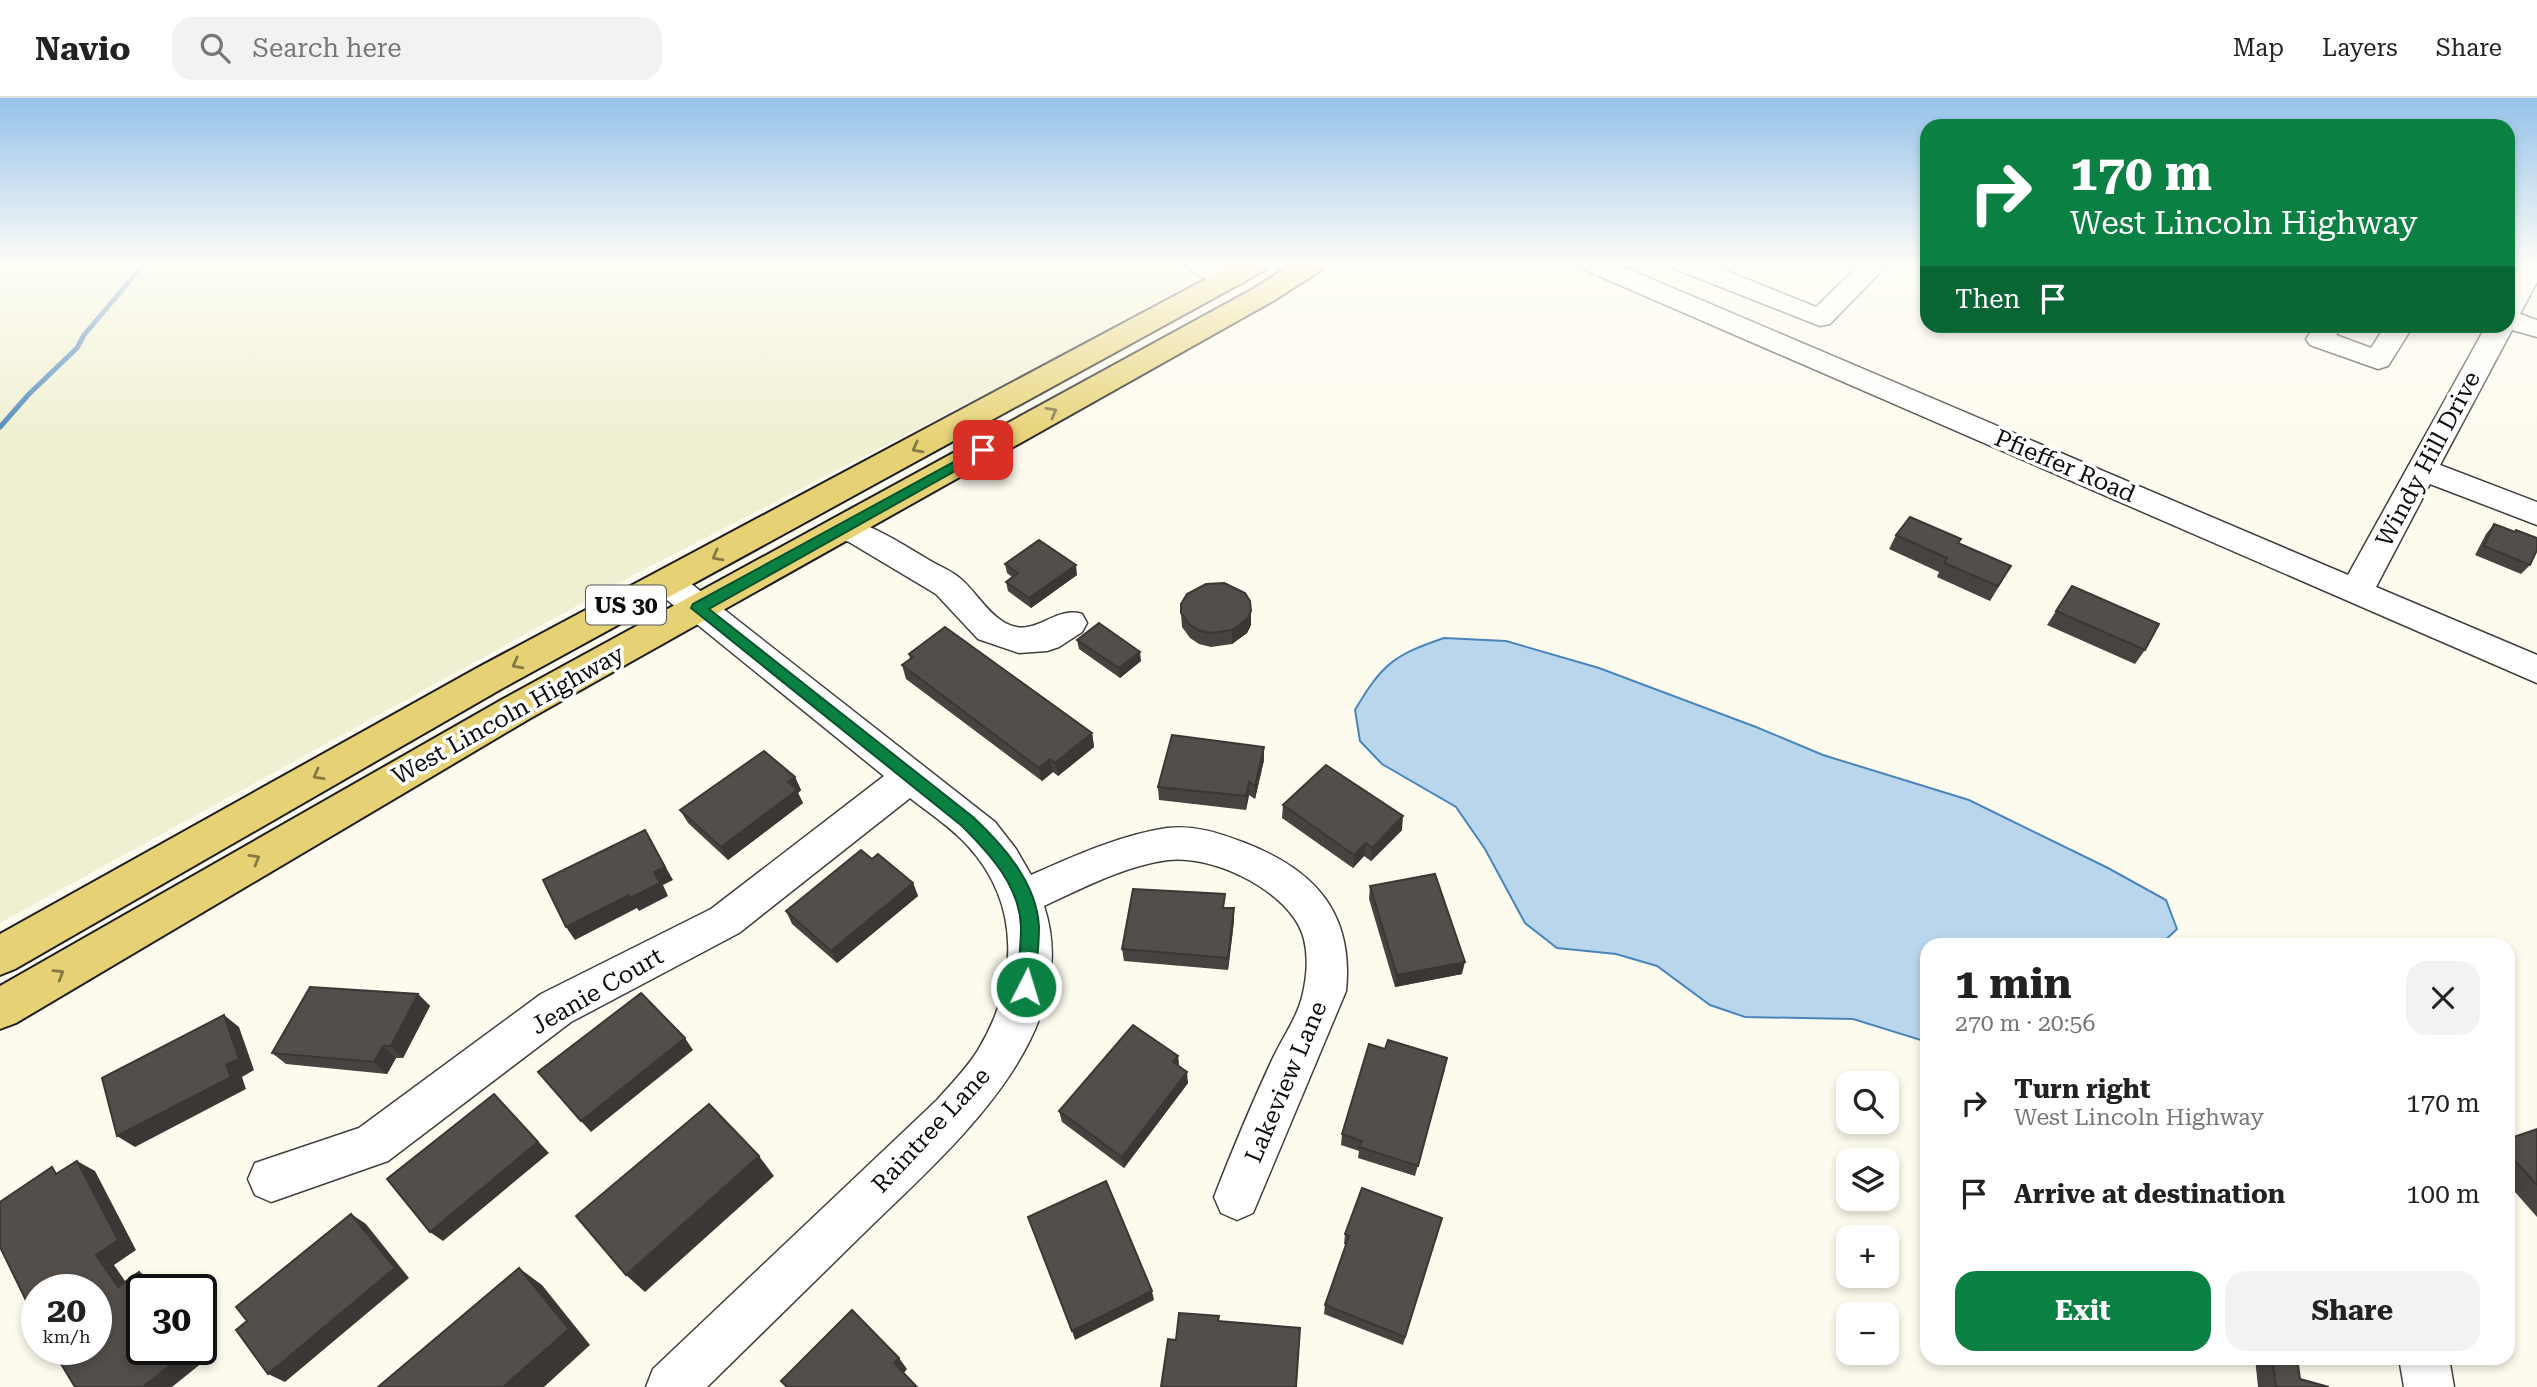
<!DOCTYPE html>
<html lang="en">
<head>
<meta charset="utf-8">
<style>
  body { margin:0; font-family:"Roboto Serif",serif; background:#f2f2f2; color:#222; height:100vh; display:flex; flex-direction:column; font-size:26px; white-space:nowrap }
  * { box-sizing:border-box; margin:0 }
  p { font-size:23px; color:#767676 }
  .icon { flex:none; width:38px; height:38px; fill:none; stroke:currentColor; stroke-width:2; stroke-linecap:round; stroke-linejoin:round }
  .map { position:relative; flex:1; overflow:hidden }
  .details { position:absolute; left:1920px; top:840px; width:595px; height:427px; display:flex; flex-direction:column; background:#fff; border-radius:21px; box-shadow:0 4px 10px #0003 }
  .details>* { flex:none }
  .hud { position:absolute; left:1920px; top:21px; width:595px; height:214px; border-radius:21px; box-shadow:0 4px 10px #0003; background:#0b8043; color:#fff; overflow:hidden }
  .controls { position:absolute; left:1836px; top:973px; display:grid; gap:14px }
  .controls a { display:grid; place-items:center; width:63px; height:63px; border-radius:14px; background:#fff; box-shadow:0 4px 10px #0003; font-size:35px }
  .speed { position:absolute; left:21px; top:1176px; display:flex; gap:14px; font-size:35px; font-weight:700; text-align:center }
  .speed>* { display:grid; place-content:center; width:91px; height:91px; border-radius:50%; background:#fff; box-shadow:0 4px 10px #0003; line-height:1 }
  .speed small { font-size:18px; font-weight:400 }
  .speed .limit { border:4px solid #111; border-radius:10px; background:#fff; color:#111 }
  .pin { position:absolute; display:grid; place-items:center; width:60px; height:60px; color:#fff; margin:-30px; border-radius:14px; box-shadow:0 4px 10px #0006 }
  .me { position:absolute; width:77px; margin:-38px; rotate:5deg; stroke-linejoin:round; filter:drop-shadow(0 0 5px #0008) }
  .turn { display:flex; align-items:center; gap:24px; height:147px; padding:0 35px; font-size:32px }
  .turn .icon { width:91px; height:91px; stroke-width:2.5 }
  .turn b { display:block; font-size:49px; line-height:60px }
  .then { display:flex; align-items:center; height:66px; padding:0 35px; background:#0003; gap:14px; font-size:26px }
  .round { display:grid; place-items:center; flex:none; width:74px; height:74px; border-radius:21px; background:#f2f2f2 }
  .summary { display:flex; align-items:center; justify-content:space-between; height:119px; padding:0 35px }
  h1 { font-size:42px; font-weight:700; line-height:52px }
  .button { display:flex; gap:14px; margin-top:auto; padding:14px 35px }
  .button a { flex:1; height:80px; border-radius:21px; background:#0b8043; color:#fff; font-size:28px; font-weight:700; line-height:80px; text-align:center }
  .button a+a { background:#f2f2f2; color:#222 }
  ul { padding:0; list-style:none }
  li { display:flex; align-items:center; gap:21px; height:91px; padding:0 35px }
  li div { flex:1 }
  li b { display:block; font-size:26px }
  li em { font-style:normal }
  header { display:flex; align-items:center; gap:42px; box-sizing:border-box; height:98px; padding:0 35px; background:#fff; border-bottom:2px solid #e0e0e0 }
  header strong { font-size:33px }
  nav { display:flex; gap:38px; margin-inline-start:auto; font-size:24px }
  .search { width:490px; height:63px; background:#f2f2f2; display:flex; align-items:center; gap:18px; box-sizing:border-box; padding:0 24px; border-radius:21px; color:#767676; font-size:26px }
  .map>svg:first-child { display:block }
</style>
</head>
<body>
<header>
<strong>Navio</strong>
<div class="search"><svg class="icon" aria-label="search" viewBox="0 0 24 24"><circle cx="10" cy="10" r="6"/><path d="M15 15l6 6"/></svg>Search here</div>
<nav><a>Map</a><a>Layers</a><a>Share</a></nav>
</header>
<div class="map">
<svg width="2537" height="1289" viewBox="0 0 2537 1289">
  <rect width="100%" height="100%" fill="#fdfbee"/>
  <polygon fill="#efefd1" points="0,165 1222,165 1057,259 635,476 0,825"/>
  <path fill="#b9d6ed" stroke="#4a85ba" stroke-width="2" d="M1444,540L1506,543L1599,570L1756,629L1823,657L1969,702L2108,770L2166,802L2177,831L2160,847H1927V944L1853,921L1745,919L1710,907L1657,868L1616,856L1557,850L1525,825L1485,751L1456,709L1382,666L1360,643L1355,612C1382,566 1394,557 1444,540Z"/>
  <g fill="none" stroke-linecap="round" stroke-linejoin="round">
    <polyline stroke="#4a85ba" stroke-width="5" points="0,329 29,296 77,250 84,237 145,165"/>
    <defs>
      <g id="minor">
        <path d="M1185,165C1202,165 1236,164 1246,180L1242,186C1224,190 1196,181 1185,165Z"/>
        <polygon points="1579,165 1614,165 2348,477 2486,228 2508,228 2508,189 2521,165 2537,165 2537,184 2520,216 2537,222 2537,239 2512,232 2440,367 2537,404 2537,427 2430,386 2376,489 2537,557 2537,585 1583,171"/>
        <polygon points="1671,165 1707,165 1816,209 1861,165 1889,165 1830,226 1820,228 1675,171"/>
        <polygon points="2315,228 2343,228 2336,237 2371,250 2385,228 2413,228 2388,268 2378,271 2310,247 2306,241"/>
        <path d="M843,419C874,428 901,445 929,462C939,468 952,473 961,481C975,493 986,513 1002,523C1034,544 1052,507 1082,516L1087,525L1082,534L1059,549L1047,553L1019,555L978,541L936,496L849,444L832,438L827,430L832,422Z"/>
        <path d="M668,473L680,477L995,724L1016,751L1031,777C1074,758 1120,737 1167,730C1195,727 1219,735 1245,745C1315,772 1354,815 1346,893L1253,1115L1237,1122L1221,1115L1214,1099C1232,1053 1251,1007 1272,962C1282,940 1298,919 1303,895C1308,874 1309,847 1299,828C1278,788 1211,757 1168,762C1124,768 1083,790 1044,808C1087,939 944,1056 863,1136C811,1187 759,1238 707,1289H646L653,1271L937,1002C951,986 967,970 978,952C1018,886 1022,807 968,748C952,730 929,715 910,700L739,835L571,924L388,1063L271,1104L255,1097L248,1081L255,1065L359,1030L541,896L711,811L884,678L656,493L651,485L656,477Z"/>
        <polygon points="2399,1260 2449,1260 2454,1289 2404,1289"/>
      </g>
      <g id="major">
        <polygon points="1236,165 1271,165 1267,171 503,590 15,871 0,877 0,836 477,570"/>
        <polygon points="1294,165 1327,165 1323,171 1273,203 529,621 16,925 0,931 0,888 503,601 1253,191"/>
      </g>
    </defs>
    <use href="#minor" stroke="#3f3f3f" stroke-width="3"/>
    <use href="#major" stroke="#1d1d1d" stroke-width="4"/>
    <use href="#minor" fill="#fff" fill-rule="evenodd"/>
    <use href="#major" fill="#e6d274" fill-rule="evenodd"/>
  </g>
  <g fill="#474340">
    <polygon points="2167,228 2190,228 2185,234"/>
    <polygon points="2494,426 2514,434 2516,432 2530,467 2521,476 2475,457 2486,436"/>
    <polygon points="1896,437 1959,445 2003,482 1990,503 1937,479 1939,474 1889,451"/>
    <polygon points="1005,466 1077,477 1031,510 1008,493 1006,484 1012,479 1007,475"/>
    <polygon points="2072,488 2145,552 2135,566 2047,527"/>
    <polygon points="1181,515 1251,527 1247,535 1232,546 1211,549 1199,546 1190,540 1182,529"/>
    <polygon points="1077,542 1141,563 1120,580 1079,551"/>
    <polygon points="909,556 1092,635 1094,649 1058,678 1053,674 1042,683 906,581 902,567 910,561"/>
    <polygon points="1264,662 1255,701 1249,697 1246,712 1159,702 1158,689"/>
    <polygon points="795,679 801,692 798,695 803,705 728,762 688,725 680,712"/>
    <polygon points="1283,707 1402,732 1371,763 1364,758 1353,770 1282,720"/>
    <polygon points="872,761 913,785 918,798 837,865 792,826 786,813"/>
    <polygon points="1370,788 1462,876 1395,889 1369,801"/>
    <polygon points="1234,810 1234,823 1228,872 1124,863 1122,851"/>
    <polygon points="418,896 430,908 403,960 396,960 387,976 286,966 272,955"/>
    <polygon points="1178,958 1179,968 1188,985 1124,1070 1062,1024 1059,1013"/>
    <polygon points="1445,971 1415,1078 1358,1060 1359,1053 1341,1047 1342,1036"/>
    <polygon points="2537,1031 2537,1119 2508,1086 2508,1041"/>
    <polygon points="1442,1120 1403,1247 1324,1216 1325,1207 1346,1147 1344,1146 1345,1136"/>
    <polygon points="2255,1260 2297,1260 2300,1281 2329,1289 2258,1289"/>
  </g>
  <g fill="#3a3734">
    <polygon points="1076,467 1077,477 1031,510 1029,500"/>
    <polygon points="1251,513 1251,527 1247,535 1232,546 1232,532"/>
    <polygon points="1140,554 1141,563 1120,580 1119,570"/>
    <polygon points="1092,635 1094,649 1058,678 1055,665"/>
    <polygon points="1264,649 1264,662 1255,701 1255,688"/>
    <polygon points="1050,661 1053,674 1042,683 1039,670"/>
    <polygon points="795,679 801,692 798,695 803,705 728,762 721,749 788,684"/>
    <polygon points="1249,684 1249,697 1246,712 1246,698"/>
    <polygon points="1403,718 1402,732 1371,763 1372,750"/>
    <polygon points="645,732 673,782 663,787 668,798 639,813 637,810 575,842 566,829 629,797 654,774"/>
    <polygon points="1366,745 1364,758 1353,770 1354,757"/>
    <polygon points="913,785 918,798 837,865 831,853"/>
    <polygon points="1234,810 1234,823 1228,872 1228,860"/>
    <polygon points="1465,864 1462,876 1395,889 1397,877"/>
    <polygon points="418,896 430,908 403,960 391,948"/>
    <polygon points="224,917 239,929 254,972 242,979 246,991 135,1049 117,1038"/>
    <polygon points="685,940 693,952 591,1034 581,1023"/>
    <polygon points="383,948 396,960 387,976 374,964"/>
    <polygon points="1178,958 1179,970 1173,964"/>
    <polygon points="1187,974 1188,985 1124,1070 1122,1059"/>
    <polygon points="494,996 549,1055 443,1143 430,1134"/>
    <polygon points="759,1058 774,1078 645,1194 626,1177"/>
    <polygon points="77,1063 95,1073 136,1152 114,1167 136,1199 118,1189 96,1157"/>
    <polygon points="351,1116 366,1126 409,1180 285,1284 268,1276"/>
    <polygon points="519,1170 542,1187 590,1247 544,1289 503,1289"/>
    <polygon points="139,1174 157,1183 163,1192 151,1192"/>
    <polygon points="1152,1193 1154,1202 1075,1242 1072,1233"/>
    <polygon points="201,1250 208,1260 172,1289 143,1289 190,1251 201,1251"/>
    <polygon points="899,1260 907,1271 903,1276 894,1265"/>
  </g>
  <g fill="#534e4a" stroke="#3a3734" stroke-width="2">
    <polygon points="1910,419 1961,441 1958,445 2011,468 1998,488 1944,465 1947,460 1896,437"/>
    <polygon points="2494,426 2515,434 2516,432 2537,440 2537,452 2530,467 2484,448"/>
    <polygon points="1039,442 1076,467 1029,500 1006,484 1018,475 1005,466"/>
    <polygon points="1224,485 1245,495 1250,503 1251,513 1247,521 1232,532 1210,535 1198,532 1189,526 1181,515 1181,506 1187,496 1206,486"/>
    <polygon points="2072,488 2159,526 2145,552 2056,513"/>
    <polygon points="1099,525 1140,554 1119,570 1077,542"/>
    <polygon points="945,529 1092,635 1055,665 1050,661 1039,670 902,567 913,559 909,556"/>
    <polygon points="1172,637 1264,649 1255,688 1249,684 1246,698 1158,689"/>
    <polygon points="764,653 795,679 788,684 797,692 721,749 680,712"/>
    <polygon points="1326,667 1403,718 1372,750 1366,745 1354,757 1283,707"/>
    <polygon points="645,732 665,769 654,774 660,785 630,800 629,797 566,829 543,782"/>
    <polygon points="861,752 872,761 878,756 913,785 831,853 786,813"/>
    <polygon points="1435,776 1465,864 1397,877 1370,788"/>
    <polygon points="1133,791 1225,796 1223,810 1234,810 1228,860 1122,851"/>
    <polygon points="310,889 418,896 391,948 383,948 374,964 272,955"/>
    <polygon points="641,895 685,940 581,1023 538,974"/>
    <polygon points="224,917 239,961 226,967 231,979 117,1038 102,980"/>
    <polygon points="1133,927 1178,958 1173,964 1187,974 1122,1059 1059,1013"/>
    <polygon points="1388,942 1447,960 1418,1068 1359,1049 1362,1043 1342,1036 1369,946 1385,951"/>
    <polygon points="494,996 538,1044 430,1134 387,1081"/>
    <polygon points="709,1006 759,1058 626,1177 576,1118"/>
    <polygon points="2537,1031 2537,1087 2508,1055 2508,1041"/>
    <polygon points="77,1063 118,1142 96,1157 118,1189 139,1174 151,1192 142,1192 142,1251 190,1251 143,1289 75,1289 52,1251 96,1251 96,1192 37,1192 37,1225 0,1149 0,1104 52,1069 56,1076"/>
    <polygon points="1106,1083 1152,1193 1072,1233 1028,1119"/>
    <polygon points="1362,1090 1442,1120 1405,1239 1325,1207 1349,1138 1345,1136"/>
    <polygon points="351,1116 395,1170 268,1276 236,1232 247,1223 236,1209"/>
    <polygon points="519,1170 569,1231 503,1289 378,1289"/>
    <polygon points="852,1212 899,1260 894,1265 917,1289 787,1289 781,1283"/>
    <polygon points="1179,1215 1219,1218 1218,1223 1300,1230 1296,1289 1161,1289 1168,1241 1176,1242"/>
    <polygon points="2272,1260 2297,1260 2300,1281 2329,1289 2276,1289"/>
  </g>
  <defs><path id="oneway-chevron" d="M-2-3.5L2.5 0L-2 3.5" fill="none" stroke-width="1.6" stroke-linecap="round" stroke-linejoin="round" transform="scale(1.75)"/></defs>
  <g stroke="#847945">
    <use href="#oneway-chevron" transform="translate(1052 314) rotate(-29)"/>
    <use href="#oneway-chevron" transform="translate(917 350) rotate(152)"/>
    <use href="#oneway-chevron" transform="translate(717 458) rotate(152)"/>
    <use href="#oneway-chevron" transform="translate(517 566) rotate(152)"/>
    <use href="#oneway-chevron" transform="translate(318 677) rotate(151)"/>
    <use href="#oneway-chevron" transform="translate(255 761) rotate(-30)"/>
    <use href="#oneway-chevron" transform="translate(59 876) rotate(-31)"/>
  </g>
  <linearGradient id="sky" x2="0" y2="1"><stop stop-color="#95c2ea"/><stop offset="0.48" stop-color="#fefdf7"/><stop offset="1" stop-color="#fefdf7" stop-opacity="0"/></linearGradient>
  <rect width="2537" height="345" fill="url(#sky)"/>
  <path fill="#0b8043" stroke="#07532c" stroke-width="2" d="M983,348L989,352L987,355L709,511L973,719C1003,747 1037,785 1039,829C1039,849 1036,869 1035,889L1033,895L1026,897L1020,895L1017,889C1018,869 1021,849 1021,829C1020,788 989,755 962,728L691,510L693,506Z"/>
  <g text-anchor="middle" stroke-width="7" stroke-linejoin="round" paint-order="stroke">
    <rect fill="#fff" stroke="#555" stroke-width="2" x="586" y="487.5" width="80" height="39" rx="5"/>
    <g font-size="23" font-weight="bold" fill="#0c0c0c">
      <text x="626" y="515">US 30</text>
    </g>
    <g font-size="24" fill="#0c0c0c" stroke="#fff">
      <text transform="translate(2428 361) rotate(-62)" y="8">Windy Hill Drive</text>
      <text transform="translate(2065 368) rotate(23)" y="8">Pfieffer Road</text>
      <text transform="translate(508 617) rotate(-29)" y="8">West Lincoln Highway</text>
      <text transform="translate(597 893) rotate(-30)" y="8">Jeanie Court</text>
      <text transform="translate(1286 984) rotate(-67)" y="8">Lakeview Lane</text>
      <text transform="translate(931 1032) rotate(-47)" y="8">Raintree Lane</text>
    </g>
  </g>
</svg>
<div class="controls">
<a><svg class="icon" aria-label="search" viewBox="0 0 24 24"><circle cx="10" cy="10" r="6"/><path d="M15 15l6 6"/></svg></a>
<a><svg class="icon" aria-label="layers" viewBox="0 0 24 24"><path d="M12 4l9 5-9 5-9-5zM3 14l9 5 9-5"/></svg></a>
<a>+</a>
<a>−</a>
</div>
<div class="speed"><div>20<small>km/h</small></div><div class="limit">30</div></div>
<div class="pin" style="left:983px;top:352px;background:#d93025"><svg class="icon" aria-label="arrive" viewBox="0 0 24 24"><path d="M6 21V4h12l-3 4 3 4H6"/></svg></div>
<svg class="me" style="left:1026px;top:889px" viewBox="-20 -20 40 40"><circle r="17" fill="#0b8043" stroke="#fff" stroke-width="3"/><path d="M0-11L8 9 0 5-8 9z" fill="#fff"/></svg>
<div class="hud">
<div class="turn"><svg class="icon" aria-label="right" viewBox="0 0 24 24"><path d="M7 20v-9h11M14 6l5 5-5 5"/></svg><div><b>170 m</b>West Lincoln Highway</div></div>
<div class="then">Then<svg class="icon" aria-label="arrive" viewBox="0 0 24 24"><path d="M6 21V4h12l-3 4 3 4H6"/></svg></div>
</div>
<section class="details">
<div class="summary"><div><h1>1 min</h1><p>270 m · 20:56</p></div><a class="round"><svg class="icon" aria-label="close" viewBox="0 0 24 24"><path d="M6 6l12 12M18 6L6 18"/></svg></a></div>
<ul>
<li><svg class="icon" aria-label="right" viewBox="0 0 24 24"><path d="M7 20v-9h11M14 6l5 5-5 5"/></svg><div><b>Turn right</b><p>West Lincoln Highway</p></div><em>170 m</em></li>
<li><svg class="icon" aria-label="arrive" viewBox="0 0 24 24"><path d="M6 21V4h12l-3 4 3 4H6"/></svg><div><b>Arrive at destination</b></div><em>100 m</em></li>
</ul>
<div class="button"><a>Exit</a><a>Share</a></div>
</section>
</div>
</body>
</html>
